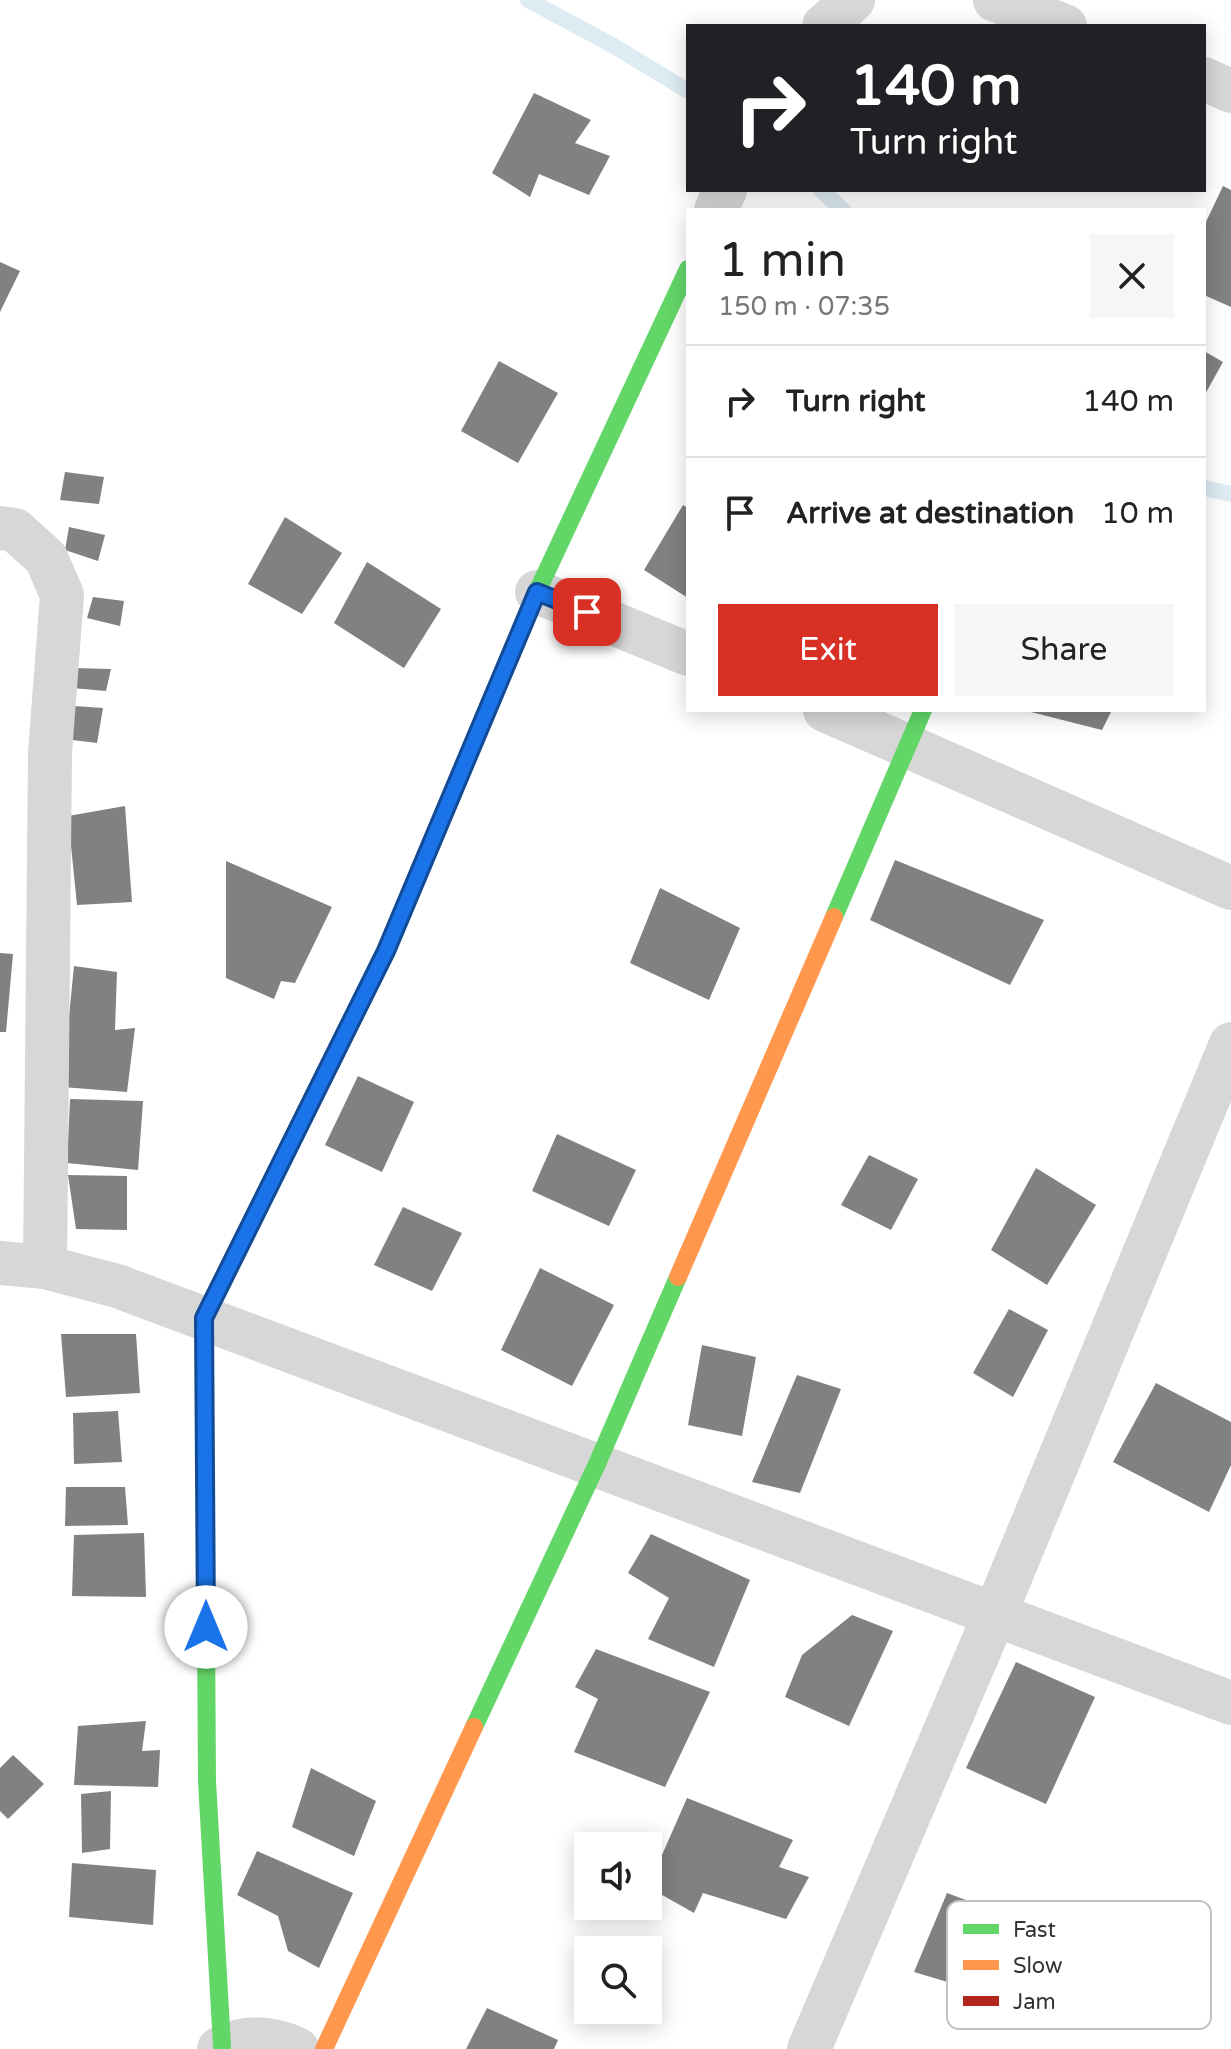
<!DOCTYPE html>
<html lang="en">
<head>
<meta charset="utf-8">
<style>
  body { margin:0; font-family:"Varela Round",sans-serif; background:#f6f6f6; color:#222; height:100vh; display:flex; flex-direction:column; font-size:30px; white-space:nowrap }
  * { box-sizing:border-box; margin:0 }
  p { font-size:26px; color:#767676 }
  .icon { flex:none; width:44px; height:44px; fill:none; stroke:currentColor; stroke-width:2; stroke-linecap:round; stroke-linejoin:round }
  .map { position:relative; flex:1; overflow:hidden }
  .details { position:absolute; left:686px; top:208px; width:520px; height:504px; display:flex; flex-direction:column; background:#fff; border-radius:0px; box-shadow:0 4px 20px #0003 }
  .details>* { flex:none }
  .hud { position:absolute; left:686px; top:24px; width:520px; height:168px; border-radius:0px; box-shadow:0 4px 20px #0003; background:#202124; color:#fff; overflow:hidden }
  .tools { position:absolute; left:574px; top:1832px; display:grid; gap:16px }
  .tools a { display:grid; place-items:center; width:88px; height:88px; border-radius:0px; background:#fff; box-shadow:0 4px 20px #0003; font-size:40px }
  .pin { position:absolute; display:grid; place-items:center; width:68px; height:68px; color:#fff; margin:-34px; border-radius:16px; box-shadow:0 4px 12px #0006 }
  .me { position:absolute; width:88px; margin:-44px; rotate:0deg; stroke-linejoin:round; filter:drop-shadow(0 0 6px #0008) }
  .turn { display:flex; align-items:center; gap:28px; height:168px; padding:0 32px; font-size:36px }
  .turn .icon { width:104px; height:104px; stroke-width:2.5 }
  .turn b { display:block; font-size:56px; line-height:68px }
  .round { display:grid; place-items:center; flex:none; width:84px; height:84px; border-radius:0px; background:#f6f6f6 }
  .overview { display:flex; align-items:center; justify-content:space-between; height:136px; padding:0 32px }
  h1 { font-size:48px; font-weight:600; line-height:60px }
  .button { display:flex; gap:16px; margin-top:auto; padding:16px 32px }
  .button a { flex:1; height:92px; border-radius:0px; background:#d93025; color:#fff; font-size:32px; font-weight:600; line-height:92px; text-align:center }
  .button a+a { background:#f6f6f6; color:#222 }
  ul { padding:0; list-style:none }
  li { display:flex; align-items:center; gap:24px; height:112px; padding:0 32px; border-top:2px solid #e0e0e0 }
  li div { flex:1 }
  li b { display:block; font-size:30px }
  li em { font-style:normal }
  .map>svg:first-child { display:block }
</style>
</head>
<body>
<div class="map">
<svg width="1231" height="2049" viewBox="0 0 1231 2049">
  <rect width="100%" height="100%" fill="#fff"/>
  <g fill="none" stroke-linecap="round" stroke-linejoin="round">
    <g stroke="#ddebf3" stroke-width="16">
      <polyline points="528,0 612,45 688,91"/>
      <polyline points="821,190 843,210"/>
      <polyline points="1204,488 1231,494"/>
    </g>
  </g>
  <g fill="#818181">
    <polygon points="534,93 591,120 575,143 610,156 589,195 539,174 530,197 492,173"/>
    <polygon points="1223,186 1231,190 1231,307 1204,295 1204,226"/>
    <polygon points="0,262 20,271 0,312"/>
    <polygon points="1204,351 1223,362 1204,396"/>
    <polygon points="499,361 558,393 518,463 461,431"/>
    <polygon points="65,472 104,477 99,504 60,500"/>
    <polygon points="683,505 688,508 688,598 644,570"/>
    <polygon points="285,517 342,553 302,614 248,584"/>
    <polygon points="69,527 105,535 98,561 65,550"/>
    <polygon points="367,562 441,609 404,668 334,623"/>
    <polygon points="93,597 124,601 120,626 87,618"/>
    <polygon points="74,668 111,669 106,691 72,688"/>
    <polygon points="60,705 103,708 97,743 56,738"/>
    <polygon points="1023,710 1112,710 1102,730"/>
    <polygon points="125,806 132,902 77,905 68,816"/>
    <polygon points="895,860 1044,920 1010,985 870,920"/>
    <polygon points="226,861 332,907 295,983 281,981 274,999 226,978"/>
    <polygon points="660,888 740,928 709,1000 630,963"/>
    <polygon points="0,953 13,954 6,1032 0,1032"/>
    <polygon points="74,966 117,972 115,1030 135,1028 127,1092 62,1087"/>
    <polygon points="358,1076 414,1102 382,1172 325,1145"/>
    <polygon points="70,1099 143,1101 138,1170 67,1163"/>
    <polygon points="557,1134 636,1170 609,1226 532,1191"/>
    <polygon points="869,1155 918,1179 891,1230 841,1205"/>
    <polygon points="1036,1168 1096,1205 1047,1285 991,1250"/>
    <polygon points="68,1175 127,1176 127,1230 76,1229"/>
    <polygon points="403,1207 462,1233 432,1291 374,1265"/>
    <polygon points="540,1268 614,1305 572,1386 501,1350"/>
    <polygon points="1009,1309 1048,1330 1013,1397 973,1373"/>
    <polygon points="61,1334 136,1334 140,1393 66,1397"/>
    <polygon points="702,1345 756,1357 742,1436 688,1425"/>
    <polygon points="797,1375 841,1389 800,1493 752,1482"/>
    <polygon points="1156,1383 1231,1422 1231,1465 1209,1512 1113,1462"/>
    <polygon points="118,1411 122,1462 74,1464 73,1413"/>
    <polygon points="66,1487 125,1487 128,1525 65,1526"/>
    <polygon points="144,1533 146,1597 72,1596 74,1535"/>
    <polygon points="651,1534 750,1580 714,1667 648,1639 669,1598 628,1573"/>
    <polygon points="852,1615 893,1631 849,1726 785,1697 802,1655"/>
    <polygon points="596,1649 710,1692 665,1787 574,1752 598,1699 575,1687"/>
    <polygon points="1016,1662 1095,1697 1046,1804 966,1768"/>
    <polygon points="146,1721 142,1751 160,1750 158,1787 74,1785 78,1726"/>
    <polygon points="13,1755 44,1784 8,1819 0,1811 0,1768"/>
    <polygon points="311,1768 376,1801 354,1856 292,1827"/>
    <polygon points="111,1791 110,1849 82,1853 81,1794"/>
    <polygon points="687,1798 793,1840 779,1867 809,1877 786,1919 703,1893 694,1913 648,1887"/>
    <polygon points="257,1851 353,1893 319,1968 288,1951 278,1916 237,1895"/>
    <polygon points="72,1863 156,1870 153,1925 69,1917"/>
    <polygon points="947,1893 1011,1917 981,1992 914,1972"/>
    <polygon points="487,2008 558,2040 554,2049 466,2049"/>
  </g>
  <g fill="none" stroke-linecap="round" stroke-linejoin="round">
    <g stroke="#d7d7d7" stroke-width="44">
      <polyline points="995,0 1065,26"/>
      <polyline points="824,26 853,0"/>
      <polyline points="1204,79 1231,91"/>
      <polyline points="716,210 725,190"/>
      <polyline points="0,528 15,530 46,558 62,595 50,753 45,1267"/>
      <polyline points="537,592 688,654"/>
      <polyline points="825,710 1231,888"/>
      <polyline points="0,1263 45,1267 117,1286 1231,1703"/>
      <path d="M219,2049C244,2035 272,2037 297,2049"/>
      <polyline points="809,2049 995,1614 1231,1044"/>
    </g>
    <g stroke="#63d668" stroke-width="18">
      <polyline points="461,774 537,592 688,269"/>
      <polyline points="834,917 923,710"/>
      <polyline points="474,1727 597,1464 678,1277"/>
      <polyline points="222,2046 207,1781 204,1318 314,1096"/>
    </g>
    <g stroke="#ff974d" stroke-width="18">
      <polyline points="678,1277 834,917"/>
      <polyline points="324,2049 474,1727"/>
    </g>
    <polyline stroke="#b3261e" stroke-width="18" points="314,1096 386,951 461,774"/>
  </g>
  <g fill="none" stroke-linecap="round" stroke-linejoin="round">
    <defs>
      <polyline id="route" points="206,1627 204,1318 386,951 537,592 587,612"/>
    </defs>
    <use href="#route" stroke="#114b97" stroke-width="20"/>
    <use href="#route" stroke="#1a73e8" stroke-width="14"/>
  </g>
  <rect x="947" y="1901" width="264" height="128" rx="12" fill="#fff" stroke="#c2c2c2" stroke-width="2"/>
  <rect x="963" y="1924" width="36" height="10" fill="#63d668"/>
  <rect x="963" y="1960" width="36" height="10" fill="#ff974d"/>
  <rect x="963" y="1996" width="36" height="10" fill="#b3261e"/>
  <g font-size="22" fill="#333">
    <text x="1013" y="1937">Fast</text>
    <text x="1013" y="1973">Slow</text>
    <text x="1013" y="2009">Jam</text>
  </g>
</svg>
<div class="tools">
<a><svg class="icon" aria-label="sound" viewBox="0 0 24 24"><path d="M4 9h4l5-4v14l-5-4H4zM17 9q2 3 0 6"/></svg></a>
<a><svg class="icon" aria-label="search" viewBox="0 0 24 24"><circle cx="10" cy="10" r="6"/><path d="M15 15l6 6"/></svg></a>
</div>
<div class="pin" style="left:587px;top:612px;background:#d93025"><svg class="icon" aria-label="arrive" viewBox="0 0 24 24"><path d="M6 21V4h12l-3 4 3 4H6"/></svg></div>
<svg class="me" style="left:206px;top:1627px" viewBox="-20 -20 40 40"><circle r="19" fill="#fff"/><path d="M0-13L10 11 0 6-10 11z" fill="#1a73e8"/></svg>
<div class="hud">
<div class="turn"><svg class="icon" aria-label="right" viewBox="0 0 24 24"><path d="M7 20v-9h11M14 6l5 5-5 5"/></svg><div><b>140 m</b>Turn right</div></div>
</div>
<section class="details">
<div class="overview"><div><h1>1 min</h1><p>150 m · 07:35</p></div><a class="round"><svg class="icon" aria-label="close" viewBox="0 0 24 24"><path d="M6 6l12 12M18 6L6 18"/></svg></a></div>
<ul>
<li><svg class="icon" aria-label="right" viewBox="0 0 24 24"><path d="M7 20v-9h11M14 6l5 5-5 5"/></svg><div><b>Turn right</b></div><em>140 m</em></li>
<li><svg class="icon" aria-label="arrive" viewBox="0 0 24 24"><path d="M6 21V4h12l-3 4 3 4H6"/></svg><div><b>Arrive at destination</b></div><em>10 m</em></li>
</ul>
<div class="button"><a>Exit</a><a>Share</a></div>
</section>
</div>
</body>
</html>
